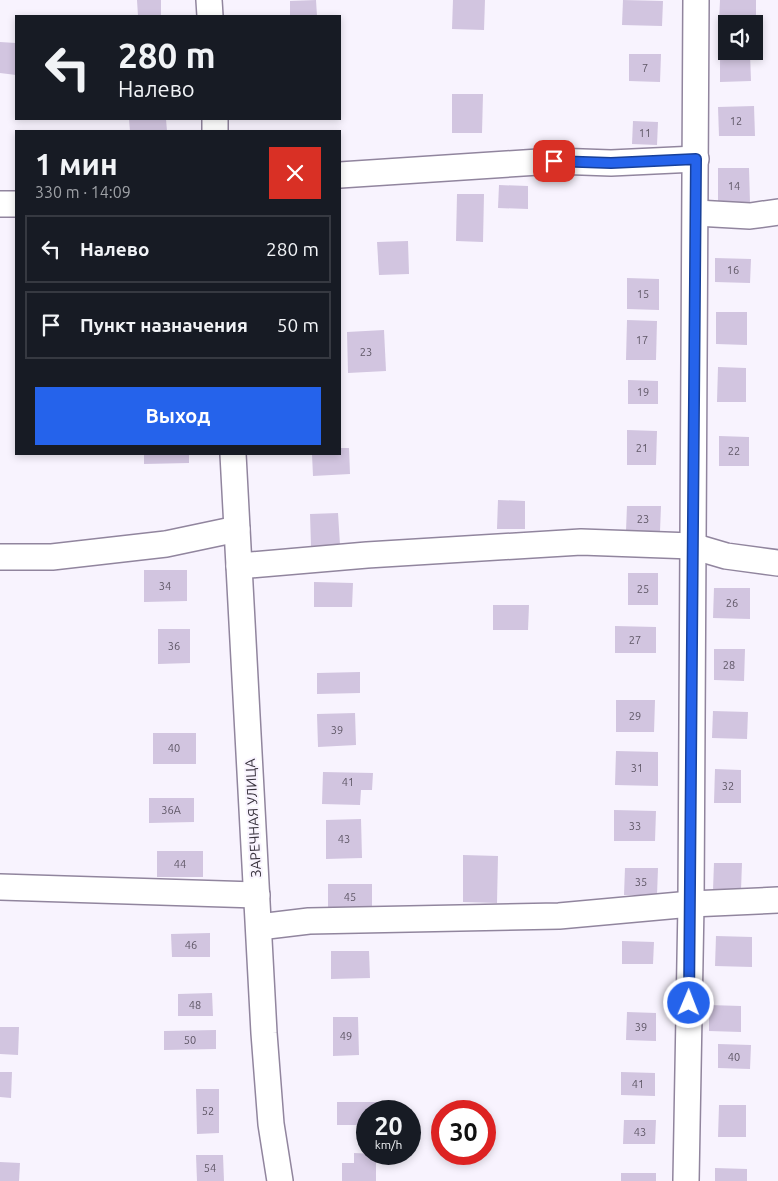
<!DOCTYPE html>
<html lang="ru">
<head>
<meta charset="utf-8">
<style>
  body { margin:0; font-family:Ubuntu,sans-serif; background:#20242c; color:#f1f3f6; height:100vh; display:flex; flex-direction:column; font-size:19px; white-space:nowrap }
  * { box-sizing:border-box; margin:0 }
  p { font-size:16px; color:#9ea1a6 }
  .icon { flex:none; width:28px; height:28px; fill:none; stroke:currentColor; stroke-width:2; stroke-linecap:round; stroke-linejoin:round }
  .map { position:relative; flex:1; overflow:hidden }
  .side { position:absolute; left:15px; top:130px; width:326px; height:325px; display:flex; flex-direction:column; background:#171b24; border-radius:0px; box-shadow:0 2px 8px #0003 }
  .side>* { flex:none }
  .top-card { position:absolute; left:15px; top:15px; width:326px; height:105px; border-radius:0px; box-shadow:0 2px 8px #0003; background:#171b24; color:#f1f3f6; overflow:hidden }
  .buttons { position:absolute; left:718px; top:15px; display:grid; gap:10px }
  .buttons a { display:grid; place-items:center; width:45px; height:45px; border-radius:0px; background:#171b24; box-shadow:0 2px 8px #0003; font-size:25px }
  .speed { position:absolute; left:356px; top:1100px; display:flex; gap:10px; font-size:25px; font-weight:700; text-align:center }
  .speed>* { display:grid; place-content:center; width:65px; height:65px; border-radius:50%; background:#171b24; box-shadow:0 2px 8px #0003; line-height:1 }
  .speed small { font-size:12px; font-weight:400 }
  .speed .limit { border:8px solid #d22; background:#fff; color:#111 }
  .pin { position:absolute; display:grid; place-items:center; width:42px; height:42px; color:#fff; margin:-21px; border-radius:10px; box-shadow:0 2px 8px #0006 }
  .me { position:absolute; width:55px; margin:-28px; rotate:1deg; stroke-linejoin:round; filter:drop-shadow(0 0 4px #0008) }
  .turn { display:flex; align-items:center; gap:18px; height:105px; padding:0 20px; font-size:22px }
  .turn .icon { width:65px; height:65px; stroke-width:2.5 }
  .turn b { display:block; font-size:35px; line-height:42px }
  .round { display:grid; place-items:center; flex:none; width:52px; height:52px; border-radius:0px; background:#20242c }
  .summary { display:flex; align-items:center; justify-content:space-between; height:85px; padding:0 20px }
  h1 { font-size:30px; font-weight:700; line-height:38px }
  .button { display:flex; gap:10px; margin-top:auto; padding:10px 20px }
  .button a { flex:1; height:58px; border-radius:0px; background:#2563eb; color:#fff; font-size:20px; font-weight:700; line-height:58px; text-align:center }
  ul { padding:0; list-style:none }
  li { display:flex; align-items:center; gap:15px; height:68px; margin:0 10px 8px; padding:0 10px; border:2px solid #363941; border-radius:0px }
  li div { flex:1 }
  li b { display:block; font-size:19px }
  li em { font-style:normal }
  .map>svg:first-child { display:block }
</style>
</head>
<body>
<div class="map">
<svg width="778" height="1181" viewBox="0 0 778 1181">
  <rect width="100%" height="100%" fill="#f8f3fe"/>
  <g fill="#d2c5e0">
    <polygon points="137,0 161,0 161,16 138,16"/>
    <polygon points="316,0 317,16 290,16 290,1"/>
    <polygon points="453,0 485,0 484,30 452,29"/>
    <polygon points="623,0 663,1 662,26 622,25"/>
    <polygon points="720,0 756,0 756,24 719,23"/>
    <polygon points="0,42 16,43 16,75 0,73"/>
    <polygon points="629,54 661,54 660,82 629,81"/>
    <polygon points="720,54 750,54 751,81 720,82"/>
    <polygon points="452,94 483,94 482,133 452,133"/>
    <polygon points="754,106 755,136 719,136 718,107"/>
    <polygon points="129,119 166,119 167,131 130,131"/>
    <polygon points="633,121 658,122 657,145 632,144"/>
    <polygon points="718,168 749,168 750,203 718,204"/>
    <polygon points="499,185 528,186 528,209 498,208"/>
    <polygon points="457,194 484,194 483,242 456,241"/>
    <polygon points="408,241 409,274 379,275 377,242"/>
    <polygon points="715,258 751,259 750,283 715,282"/>
    <polygon points="627,278 659,279 659,310 627,309"/>
    <polygon points="716,312 747,312 747,345 716,344"/>
    <polygon points="627,320 657,321 656,360 626,360"/>
    <polygon points="384,330 386,371 348,373 347,332"/>
    <polygon points="718,367 746,368 746,402 717,402"/>
    <polygon points="628,380 658,381 658,404 628,404"/>
    <polygon points="627,430 657,431 656,465 627,465"/>
    <polygon points="719,436 749,437 749,466 719,466"/>
    <polygon points="340,448 349,448 350,474 313,476 312,454 340,454"/>
    <polygon points="144,454 189,454 189,463 144,464"/>
    <polygon points="498,500 525,501 525,529 497,529"/>
    <polygon points="627,506 661,506 660,531 626,531"/>
    <polygon points="338,513 340,545 311,546 310,514"/>
    <polygon points="144,570 187,570 187,601 144,602"/>
    <rect x="628" y="573" width="30" height="32"/>
    <polygon points="314,582 353,583 352,607 314,607"/>
    <polygon points="714,588 750,588 750,619 713,618"/>
    <polygon points="493,605 529,605 528,630 493,630"/>
    <polygon points="615,626 656,627 656,653 615,653"/>
    <polygon points="158,629 190,629 190,663 158,664"/>
    <polygon points="714,649 745,649 744,681 714,680"/>
    <polygon points="360,672 360,693 317,694 317,673"/>
    <polygon points="616,700 655,700 654,732 616,732"/>
    <polygon points="713,711 748,712 747,739 712,738"/>
    <polygon points="355,713 356,745 318,747 317,714"/>
    <rect x="153" y="733" width="43" height="31"/>
    <polygon points="616,751 658,752 658,786 615,785"/>
    <polygon points="715,769 741,770 741,803 714,803"/>
    <polygon points="323,772 373,773 372,790 361,790 360,805 322,804"/>
    <polygon points="149,798 194,798 194,822 149,823"/>
    <polygon points="614,810 656,811 655,841 614,841"/>
    <polygon points="361,819 362,858 326,859 326,820"/>
    <rect x="157" y="851" width="46" height="26"/>
    <polygon points="463,855 498,856 497,903 463,902"/>
    <polygon points="714,863 742,863 741,890 713,890"/>
    <polygon points="625,868 658,868 657,895 624,895"/>
    <polygon points="328,884 372,884 372,909 328,910"/>
    <polygon points="210,933 210,957 172,957 171,934"/>
    <polygon points="716,936 752,937 752,967 715,966"/>
    <polygon points="622,941 654,942 653,964 622,964"/>
    <polygon points="331,951 369,951 370,978 331,979"/>
    <polygon points="212,993 213,1016 178,1016 178,994"/>
    <polygon points="709,1005 741,1006 741,1032 709,1031"/>
    <polygon points="627,1012 656,1013 656,1041 626,1040"/>
    <polygon points="333,1017 358,1017 359,1055 333,1056"/>
    <polygon points="0,1027 19,1027 18,1055 0,1054"/>
    <polygon points="216,1030 216,1049 164,1050 164,1031"/>
    <polygon points="718,1044 751,1045 750,1069 718,1068"/>
    <polygon points="0,1072 12,1072 11,1098 0,1097"/>
    <polygon points="621,1072 655,1073 655,1096 621,1095"/>
    <polygon points="196,1089 219,1089 219,1133 197,1134"/>
    <polygon points="337,1102 383,1102 383,1111 368,1111 368,1125 337,1125"/>
    <polygon points="719,1105 746,1105 746,1137 718,1137"/>
    <polygon points="624,1120 656,1120 655,1144 623,1144"/>
    <polygon points="354,1153 376,1154 376,1181 342,1181 342,1163 354,1163"/>
    <polygon points="196,1155 223,1155 224,1181 197,1181"/>
    <polygon points="0,1162 20,1163 19,1181 0,1181"/>
    <polygon points="715,1168 747,1169 747,1181 715,1181"/>
    <rect x="621" y="1173" width="35" height="8"/>
  </g>
  <g fill="none" stroke-linecap="round" stroke-linejoin="round">
    <defs>
      <g id="minor">
        <polyline points="209,0 210,16"/>
        <polyline points="215,119 215,131"/>
        <polyline points="340,175 554,161 611,163 696,159"/>
        <polyline points="0,204 16,204"/>
        <polyline points="696,213 750,216 778,212"/>
        <polyline points="233,454 264,1033 271,1124 280,1181"/>
        <polyline points="0,557 52,557 166,544 237,529"/>
        <polyline points="239,566 367,555 581,542 692,546 726,556 778,563"/>
        <polyline points="0,887 257,895"/>
        <polyline points="259,927 309,921 559,916 691,904 778,900"/>
        <polyline points="686,1181 691,904 696,0"/>
      </g>
    </defs>
    <use href="#minor" stroke="#91859e" stroke-width="28"/>
    <use href="#minor" stroke="#fff" stroke-width="25"/>
  </g>
  <g fill="none" stroke-linecap="round" stroke-linejoin="round">
    <defs>
      <polyline id="route" points="554,161 611,163 696,159 689,1003"/>
    </defs>
    <use href="#route" stroke="#184099" stroke-width="12"/>
    <use href="#route" stroke="#2563eb" stroke-width="9"/>
  </g>
  <g text-anchor="middle" stroke-width="4" stroke-linejoin="round" paint-order="stroke">
    <g font-size="11" fill="#5e5665">
      <text x="645" y="72">7</text>
      <text x="736" y="125">12</text>
      <text x="645" y="137">11</text>
      <text x="734" y="190">14</text>
      <text x="733" y="274">16</text>
      <text x="643" y="298">15</text>
      <text x="642" y="344">17</text>
      <text x="366" y="356">23</text>
      <text x="643" y="396">19</text>
      <text x="642" y="452">21</text>
      <text x="734" y="455">22</text>
      <text x="643" y="523">23</text>
      <text x="165" y="590">34</text>
      <text x="643" y="593">25</text>
      <text x="732" y="607">26</text>
      <text x="635" y="644">27</text>
      <text x="174" y="650">36</text>
      <text x="729" y="669">28</text>
      <text x="635" y="720">29</text>
      <text x="337" y="734">39</text>
      <text x="174" y="752">40</text>
      <text x="637" y="772">31</text>
      <text x="348" y="786">41</text>
      <text x="728" y="790">32</text>
      <text x="171" y="814">36А</text>
      <text x="635" y="830">33</text>
      <text x="344" y="843">43</text>
      <text x="180" y="868">44</text>
      <text x="641" y="886">35</text>
      <text x="350" y="901">45</text>
      <text x="191" y="949">46</text>
      <text x="195" y="1009">48</text>
      <text x="641" y="1031">39</text>
      <text x="346" y="1040">49</text>
      <text x="190" y="1044">50</text>
      <text x="734" y="1061">40</text>
      <text x="638" y="1088">41</text>
      <text x="208" y="1115">52</text>
      <text x="640" y="1136">43</text>
      <text x="210" y="1172">54</text>
    </g>
    <g font-size="14" fill="#37313c" stroke="#f8f3fe">
      <text transform="translate(253 818) rotate(-93)" y="5">ЗАРЕЧНАЯ УЛИЦА</text>
    </g>
  </g>
</svg>
<div class="buttons">
<a><svg class="icon" aria-label="sound" viewBox="0 0 24 24"><path d="M4 9h4l5-4v14l-5-4H4zM17 9q2 3 0 6"/></svg></a>
</div>
<div class="speed"><div>20<small>km/h</small></div><div class="limit">30</div></div>
<div class="pin" style="left:554px;top:161px;background:#d93025"><svg class="icon" aria-label="arrive" viewBox="0 0 24 24"><path d="M6 21V4h12l-3 4 3 4H6"/></svg></div>
<svg class="me" style="left:689px;top:1003px" viewBox="-20 -20 40 40"><circle r="17" fill="#2563eb" stroke="#fff" stroke-width="3"/><path d="M0-11L8 9 0 5-8 9z" fill="#fff"/></svg>
<div class="top-card">
<div class="turn"><svg class="icon" aria-label="left" viewBox="0 0 24 24"><path d="M17 20v-9H6M10 6l-5 5 5 5"/></svg><div><b>280 m</b>Налево</div></div>
</div>
<section class="side">
<div class="summary"><div><h1>1 мин</h1><p>330 m · 14:09</p></div><a class="round" style="background:#d93025;color:#fff"><svg class="icon" aria-label="close" viewBox="0 0 24 24"><path d="M6 6l12 12M18 6L6 18"/></svg></a></div>
<ul>
<li><svg class="icon" aria-label="left" viewBox="0 0 24 24"><path d="M17 20v-9H6M10 6l-5 5 5 5"/></svg><div><b>Налево</b></div><em>280 m</em></li>
<li><svg class="icon" aria-label="arrive" viewBox="0 0 24 24"><path d="M6 21V4h12l-3 4 3 4H6"/></svg><div><b>Пункт назначения</b></div><em>50 m</em></li>
</ul>
<div class="button"><a>Выход</a></div>
</section>
</div>
</body>
</html>
